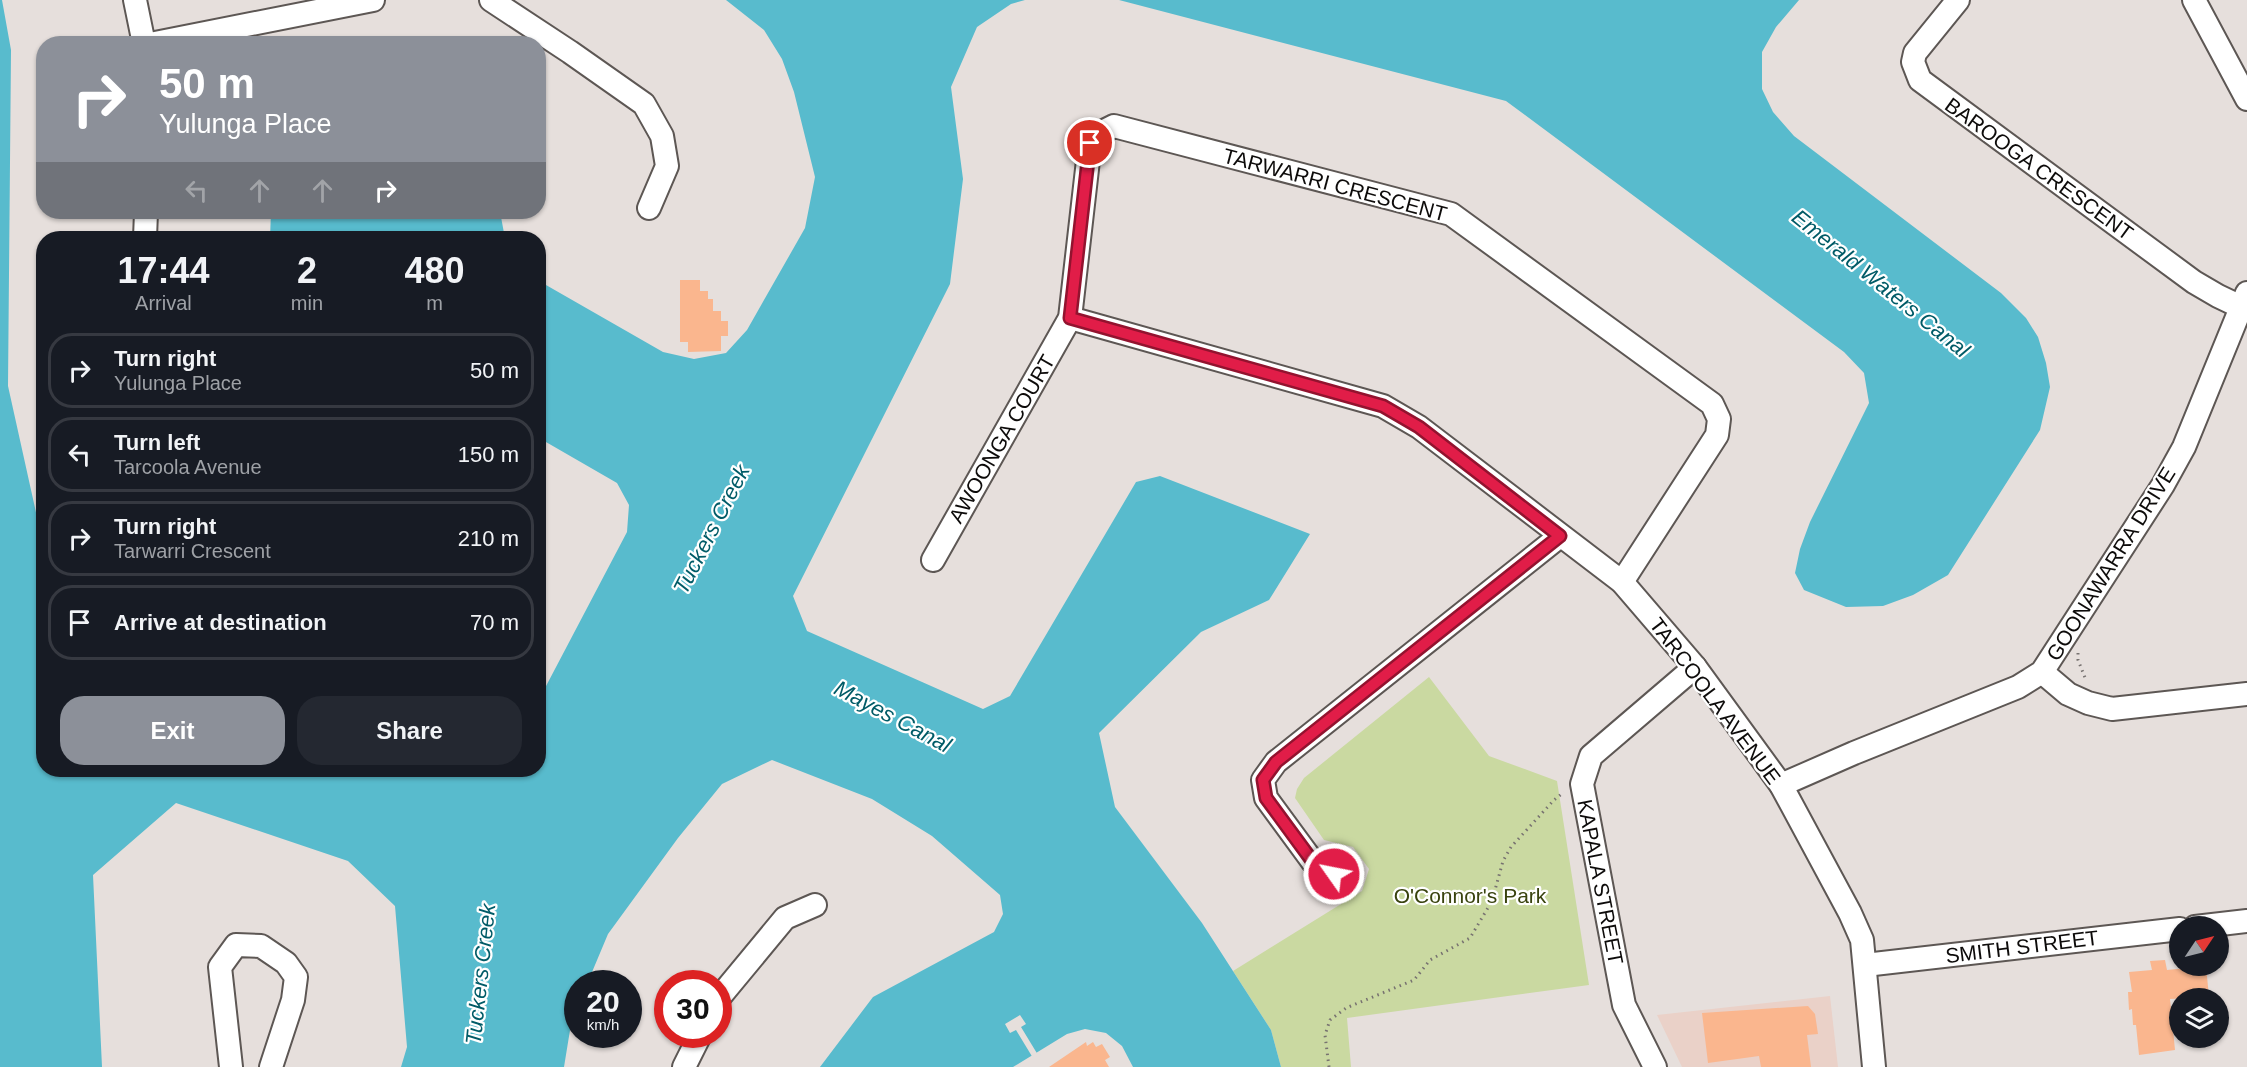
<!DOCTYPE html>
<html lang="en">
<head>
<meta charset="utf-8">
<style>
  body { margin:0; font-family:Helvetica,sans-serif; background:#242831; color:#f1f3f6; height:100vh; display:flex; flex-direction:column; font-size:22px; white-space:nowrap }
  * { box-sizing:border-box; margin:0 }
  p { font-size:20px; color:#9ea1a6 }
  .icon { flex:none; width:33px; height:33px; fill:none; stroke:currentColor; stroke-width:2; stroke-linecap:round; stroke-linejoin:round }
  .map { position:relative; flex:1; overflow:hidden }
  .drawer { position:absolute; left:36px; top:231px; width:510px; height:546px; display:flex; flex-direction:column; background:#171b24; border-radius:24px; box-shadow:0 2px 4px #0004 }
  .drawer>* { flex:none }
  .banner { position:absolute; left:36px; top:36px; width:510px; height:183px; border-radius:24px; box-shadow:0 2px 4px #0004; background:#8c9099; color:#fff; overflow:hidden }
  .needle { width:39px; rotate:55deg }
  .tools { position:absolute; left:2169px; top:916px; display:grid; gap:12px }
  .tools a { display:grid; place-items:center; width:60px; height:60px; border-radius:50%; background:#171b24; box-shadow:0 2px 4px #0004; font-size:30px }
  .speed { position:absolute; left:564px; top:970px; display:flex; gap:12px; font-size:30px; font-weight:700; text-align:center }
  .speed>* { display:grid; place-content:center; width:78px; height:78px; border-radius:50%; background:#171b24; box-shadow:0 2px 4px #0004; line-height:1 }
  .speed small { font-size:15px; font-weight:400 }
  .speed .limit { border:9px solid #d22; background:#fff; color:#111 }
  .pin { position:absolute; display:grid; place-items:center; width:51px; height:51px; color:#fff; margin:-26px; border:3px solid #fff; border-radius:50%; box-shadow:0 2px 6px #0007 }
  .me { position:absolute; width:66px; margin:-33px; rotate:303deg; stroke-linejoin:round; filter:drop-shadow(0 0 4px #0008) }
  .turn { display:flex; align-items:center; gap:21px; height:126px; padding:0 24px; font-size:27px }
  .turn .icon { width:78px; height:78px; stroke-width:2.5 }
  .turn b { display:block; font-size:42px; line-height:51px }
  .lanes { display:flex; align-items:center; height:57px; padding:0 24px; background:#0003; justify-content:center; gap:30px; direction:ltr }
  .lanes .off { opacity:.35 }
  .eta { display:flex; justify-content:space-evenly; align-items:center; height:102px; text-align:center }
  .eta b { font-size:36px; font-weight:700; line-height:42px }
  .cta { display:flex; gap:12px; margin-top:auto; padding:12px 24px }
  .cta a { flex:1; height:69px; border-radius:24px; background:#8c9099; color:#fff; font-size:24px; font-weight:700; line-height:69px; text-align:center }
  .cta a+a { background:#242831; color:#f1f3f6 }
  ul { padding:0; list-style:none }
  li { display:flex; align-items:center; gap:18px; height:75px; margin:0 12px 9px; padding:0 12px; border:3px solid #363941; border-radius:24px }
  li div { flex:1 }
  li b { display:block; font-size:22px }
  li em { font-style:normal }
  .map>svg:first-child { display:block }
</style>
</head>
<body>
<div class="map">
<svg width="2247" height="1067" viewBox="0 0 2247 1067">
  <rect width="100%" height="100%" fill="#e6dfdc"/>
  <polygon fill="#ead1c8" points="1830,996 1838,1067 1682,1067 1657,1015"/>
  <polygon fill="#cad9a1" points="1429,677 1489,756 1557,781 1589,985 1347,1018 1351,1067 1281,1067 1271,1030 1233,971 1362,891 1369,869 1353,847 1324,840 1295,798 1297,789 1304,778"/>
  <g fill="#58bbcd">
    <polygon points="0,0 2,0 11,50 8,386 41,535 43,536 44,770 538,770 539,692 545,688 627,532 629,505 617,483 539,438 539,281 663,352 694,359 726,353 747,330 805,228 815,177 794,92 782,59 764,30 726,0 1025,0 1011,4 977,27 951,87 963,179 950,284 793,596 807,631 983,709 1010,696 1136,482 1160,476 1310,534 1269,600 1201,632 1099,733 1115,807 1202,923 1271,1030 1281,1067 1133,1067 1122,1046 1106,1033 1085,1029 1067,1034 1013,1067 820,1067 873,997 994,932 1003,914 1000,895 932,836 872,799 772,760 722,784 678,838 608,934 587,984 578,984 577,1007 571,1024 564,1067 401,1067 407,1047 395,906 348,861 176,803 93,875 102,1067 0,1067"/>
    <polygon points="1119,0 1799,0 1776,27 1762,52 1762,89 1773,112 1794,136 2001,293 2026,318 2038,337 2046,363 2050,387 2040,430 1948,575 1913,595 1883,606 1846,607 1804,590 1795,573 1800,549 1810,522 1869,403 1864,373 1844,352 1506,101"/>
    <polygon points="271,212 500,212 505,238 270,238"/>
  </g>
  <polygon fill="#e6dfdc" points="1020,1015 1026,1024 1021,1027 1038,1055 1033,1058 1016,1030 1010,1033 1005,1024"/>
  <g fill="#fab68e">
    <polygon points="680,280 700,280 700,291 708,291 708,299 713,299 713,311 721,311 721,321 728,321 728,336 721,336 721,351 688,352 688,342 680,342"/>
    <polygon points="2165,960 2167,970 2206,966 2209,997 2170,999 2175,1050 2139,1055 2136,1025 2133,1025 2132,1009 2129,1010 2128,992 2132,992 2129,972 2152,970 2150,961"/>
    <polygon points="1808,1006 1815,1014 1818,1034 1807,1035 1811,1067 1761,1067 1759,1056 1708,1063 1702,1013"/>
    <polygon points="1086,1042 1087,1046 1093,1042 1096,1047 1102,1044 1110,1057 1105,1060 1109,1067 1049,1067"/>
  </g>
  <g fill="none" stroke-linecap="round" stroke-linejoin="round">
    <defs>
      <g id="minor">
        <polyline points="135,0 144,44"/>
        <polyline points="491,0 570,52 644,104 662,136 667,166 649,208"/>
        <polyline points="1958,0 1915,53 1913,62 1920,80 2194,282 2218,296 2241,307"/>
        <polyline points="2194,0 2247,99"/>
        <polyline points="150,44 373,0"/>
        <polyline points="145,238 146,212"/>
        <polyline points="1070,318 1383,406 1419,427 1622,582 1695,667 1781,785 1850,913 1862,940 1874,1067"/>
        <polyline points="933,560 1070,318 1090,143 1100,133 1114,126 1451,214 1712,404 1719,419 1717,435 1622,582"/>
        <polyline points="2042,672 2068,694 2088,703 2112,709 2247,694"/>
        <polyline points="1781,785 1854,753 2018,687 2042,672 2163,485 2184,447 2247,293"/>
        <polyline points="1334,874 1313,862 1266,798 1263,780 1276,762 1560,536"/>
        <polyline points="2195,927 2247,921"/>
        <polyline points="1865,965 2180,929"/>
        <polyline points="718,999 785,918 815,905"/>
        <polyline points="231,1067 220,967 236,945 261,946 286,963 296,977 293,1000 271,1067"/>
        <polyline points="684,1067 700,1035"/>
        <polyline points="1655,1067 1624,1005 1582,784 1591,756 1695,667"/>
      </g>
    </defs>
    <use href="#minor" stroke="#5d5754" stroke-width="26"/>
    <g stroke="#777270" stroke-width="3" stroke-dasharray="1.5 4.5" stroke-linecap="butt">
      <polyline points="2078,653 2078,660 2086,680"/>
      <polyline points="1329,1067 1325,1035 1330,1020 1346,1008 1414,980 1430,960 1470,938 1492,901 1503,861 1511,847 1554,800 1564,792"/>
    </g>
    <use href="#minor" stroke="#fff" stroke-width="22"/>
  </g>
  <g fill="none" stroke-linecap="round" stroke-linejoin="round">
    <defs>
      <polyline id="route" points="1090,143 1070,318 1383,406 1419,427 1560,536 1276,762 1263,780 1266,798 1313,862 1334,874"/>
    </defs>
    <use href="#route" stroke="#92132f" stroke-width="15"/>
    <use href="#route" stroke="#e11d48" stroke-width="10"/>
  </g>
  <g text-anchor="middle" stroke-width="4.5" stroke-linejoin="round" paint-order="stroke">
    <g font-size="21" fill="#0d0b0a" stroke="#fff">
      <text transform="translate(2039 169) rotate(36)" y="7">BAROOGA CRESCENT</text>
      <text transform="translate(1335 185) rotate(15)" y="7">TARWARRI CRESCENT</text>
      <text transform="translate(1002 439) rotate(-60)" y="7">AWOONGA COURT</text>
      <text transform="translate(2111 564) rotate(-58)" y="7">GOONAWARRA DRIVE</text>
      <text transform="translate(1715 701) rotate(53)" y="7">TARCOOLA AVENUE</text>
      <text transform="translate(1600 882) rotate(79)" y="7">KAPALA STREET</text>
      <text transform="translate(2022 947) rotate(-7)" y="7">SMITH STREET</text>
    </g>
    <g font-size="21" fill="#39430e" stroke="#fff">
      <text x="1470" y="903">O'Connor's Park</text>
    </g>
    <g font-size="22" font-style="italic" fill="#005b67" stroke="#fff">
      <text transform="translate(1881 283) rotate(39)" y="8">Emerald Waters Canal</text>
      <text transform="translate(711 529) rotate(-63)" y="8">Tuckers Creek</text>
      <text transform="translate(893 716) rotate(28)" y="8">Mayes Canal</text>
      <text transform="translate(480 974) rotate(-84)" y="8">Tuckers Creek</text>
    </g>
  </g>
</svg>
<div class="tools">
<a><svg class="needle" viewBox="-14 -14 28 28"><path d="M0-13l5 13h-10z" fill="#e53935"/><path d="M0 13l5-13h-10z" fill="#9ea1a6"/></svg></a>
<a><svg class="icon" aria-label="layers" viewBox="0 0 24 24"><path d="M12 4l9 5-9 5-9-5zM3 14l9 5 9-5"/></svg></a>
</div>
<div class="speed"><div>20<small>km/h</small></div><div class="limit">30</div></div>
<div class="pin" style="left:1090px;top:143px;background:#d93025"><svg class="icon" aria-label="arrive" viewBox="0 0 24 24"><path d="M6 21V4h12l-3 4 3 4H6"/></svg></div>
<svg class="me" style="left:1334px;top:874px" viewBox="-20 -20 40 40"><circle r="17" fill="#e11d48" stroke="#fff" stroke-width="3"/><path d="M0-11L8 9 0 5-8 9z" fill="#fff"/></svg>
<div class="banner">
<div class="turn"><svg class="icon" aria-label="right" viewBox="0 0 24 24"><path d="M7 20v-9h11M14 6l5 5-5 5"/></svg><div><b>50 m</b>Yulunga Place</div></div>
<div class="lanes"><svg class="icon off" aria-label="left" viewBox="0 0 24 24"><path d="M17 20v-9H6M10 6l-5 5 5 5"/></svg><svg class="icon off" aria-label="ahead" viewBox="0 0 24 24"><path d="M12 20V5M6 11l6-6 6 6"/></svg><svg class="icon off" aria-label="ahead" viewBox="0 0 24 24"><path d="M12 20V5M6 11l6-6 6 6"/></svg><svg class="icon" aria-label="right" viewBox="0 0 24 24"><path d="M7 20v-9h11M14 6l5 5-5 5"/></svg></div>
</div>
<section class="drawer">
<div class="eta">
<div><b>17:44</b><p>Arrival</p></div>
<div><b>2</b><p>min</p></div>
<div><b>480</b><p>m</p></div>
</div>
<ul>
<li><svg class="icon" aria-label="right" viewBox="0 0 24 24"><path d="M7 20v-9h11M14 6l5 5-5 5"/></svg><div><b>Turn right</b><p>Yulunga Place</p></div><em>50 m</em></li>
<li><svg class="icon" aria-label="left" viewBox="0 0 24 24"><path d="M17 20v-9H6M10 6l-5 5 5 5"/></svg><div><b>Turn left</b><p>Tarcoola Avenue</p></div><em>150 m</em></li>
<li><svg class="icon" aria-label="right" viewBox="0 0 24 24"><path d="M7 20v-9h11M14 6l5 5-5 5"/></svg><div><b>Turn right</b><p>Tarwarri Crescent</p></div><em>210 m</em></li>
<li><svg class="icon" aria-label="arrive" viewBox="0 0 24 24"><path d="M6 21V4h12l-3 4 3 4H6"/></svg><div><b>Arrive at destination</b></div><em>70 m</em></li>
</ul>
<div class="cta"><a>Exit</a><a>Share</a></div>
</section>
</div>
</body>
</html>
